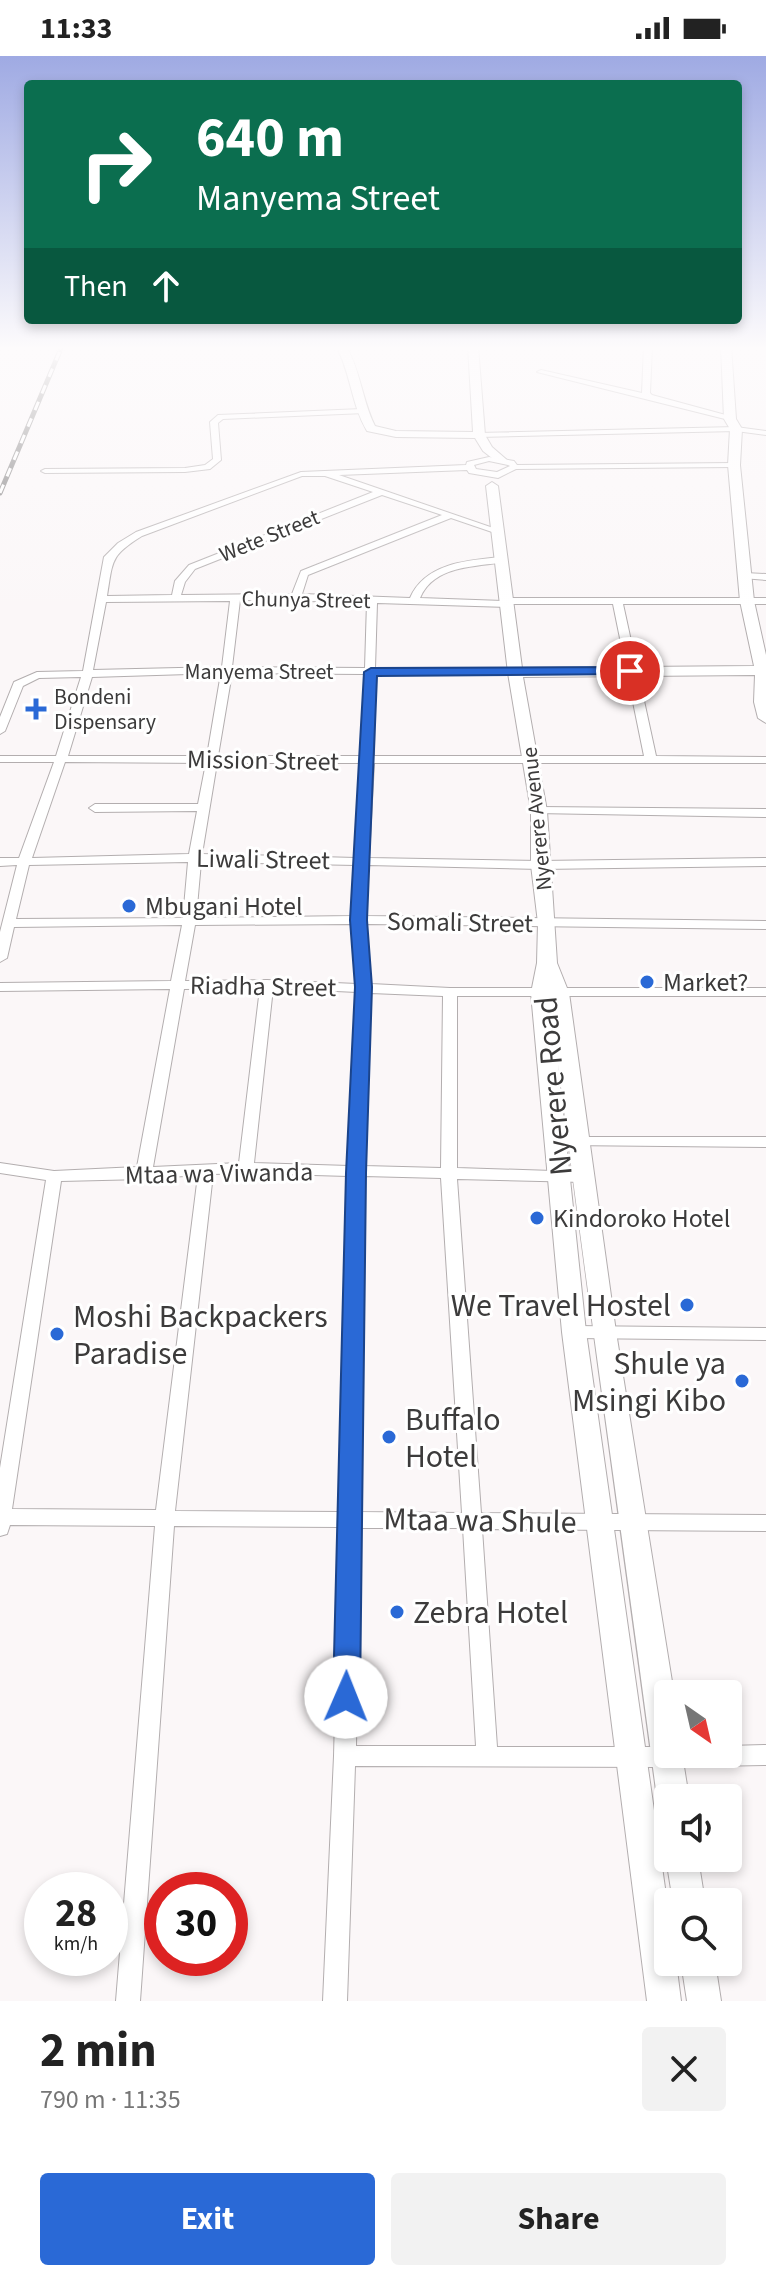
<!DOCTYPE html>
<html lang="en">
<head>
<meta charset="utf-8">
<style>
  body { margin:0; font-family:"Source Sans 3",sans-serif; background:#f2f2f2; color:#222; height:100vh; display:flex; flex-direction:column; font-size:30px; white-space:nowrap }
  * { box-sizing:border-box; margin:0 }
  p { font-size:26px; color:#767676 }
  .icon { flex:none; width:44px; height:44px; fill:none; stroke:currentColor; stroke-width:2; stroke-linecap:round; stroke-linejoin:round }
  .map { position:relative; height:1945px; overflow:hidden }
  .drawer { display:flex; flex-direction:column; background:#fff; flex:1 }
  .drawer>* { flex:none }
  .top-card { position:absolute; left:24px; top:24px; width:718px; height:244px; border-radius:8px; box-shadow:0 4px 12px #0003; background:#0b6e4f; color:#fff; overflow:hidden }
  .needle { width:52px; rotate:146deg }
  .buttons { position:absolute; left:654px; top:1624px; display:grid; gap:16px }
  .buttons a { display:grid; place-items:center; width:88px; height:88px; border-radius:8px; background:#fff; box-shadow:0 4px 12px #0003; font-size:40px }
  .speed { position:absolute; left:24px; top:1816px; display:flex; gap:16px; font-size:40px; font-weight:700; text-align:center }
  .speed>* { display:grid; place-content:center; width:104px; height:104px; border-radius:50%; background:#fff; box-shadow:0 4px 12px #0003; line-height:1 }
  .speed small { font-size:20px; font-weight:400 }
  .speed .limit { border:12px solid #d22; background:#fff; color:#111 }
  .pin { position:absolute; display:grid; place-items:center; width:68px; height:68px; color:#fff; margin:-34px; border:4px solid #fff; border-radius:50%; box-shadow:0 2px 8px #0007 }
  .me { position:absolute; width:88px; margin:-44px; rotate:1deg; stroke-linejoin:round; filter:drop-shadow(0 0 6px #0008) }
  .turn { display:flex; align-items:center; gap:28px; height:168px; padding:0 40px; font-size:36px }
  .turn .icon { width:104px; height:104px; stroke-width:2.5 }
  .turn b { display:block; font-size:56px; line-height:68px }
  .then { display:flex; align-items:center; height:76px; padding:0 40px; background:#0003; gap:16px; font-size:30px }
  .round { display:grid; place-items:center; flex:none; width:84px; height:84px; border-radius:8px; background:#f2f2f2 }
  .summary { display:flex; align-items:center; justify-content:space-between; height:136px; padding:0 40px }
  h1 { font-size:48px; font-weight:700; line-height:60px }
  .cta { display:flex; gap:16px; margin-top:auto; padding:16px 40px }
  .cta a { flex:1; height:92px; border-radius:8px; background:#2a69d6; color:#fff; font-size:32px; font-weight:700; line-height:92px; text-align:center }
  .cta a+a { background:#f2f2f2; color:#222 }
  .status { display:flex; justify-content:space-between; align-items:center; height:56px; padding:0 40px; background:#fff; direction:ltr }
  .status svg { height:22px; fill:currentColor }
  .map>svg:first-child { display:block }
</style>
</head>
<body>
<div class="status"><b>11:33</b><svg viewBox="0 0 49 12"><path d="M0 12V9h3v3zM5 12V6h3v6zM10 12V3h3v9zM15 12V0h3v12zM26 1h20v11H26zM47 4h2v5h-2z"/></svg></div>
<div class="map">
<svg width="766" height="1945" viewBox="0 0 766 1945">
  <rect width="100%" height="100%" fill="#fbf7f8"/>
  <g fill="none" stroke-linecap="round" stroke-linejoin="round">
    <defs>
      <g id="street">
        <polygon points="644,290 652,290 650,337 652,339 733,361 733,365 537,316 541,314 642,337"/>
        <polygon points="362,353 365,353 365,357 223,363 218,367 221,404 210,413 185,416 45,417 41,415 45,413 185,412 205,409 213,403 210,366 218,359"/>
        <polygon points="736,371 766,375 766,379 736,375 479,381 475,379 479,377"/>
        <path d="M489,401L514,405L517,409L734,407L738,409L734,411L516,413L498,422L469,417L467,414L339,419L502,475L495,477L451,462L308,519L302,538L410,542C425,507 468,504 502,501L505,502V506C475,511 434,509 420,542L503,545L508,542H766V548H623L656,700L766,701V707H374L369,802L540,805L766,802V810L540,813L368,809L366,860L766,865V873L366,868L371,928L450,932H766V940H457V1112L583,1116L588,1117L591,1121L588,1125L583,1126L457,1123L481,1457L766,1459V1475L482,1473L497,1691H668V1698H728V1690L766,1689V1709L661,1711L355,1710L347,1945H323L334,1700L340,1471L174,1470L140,1945H116L155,1470L10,1469L7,1478L0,1480V1412L46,1124L0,1117V1107L54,1115L137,1111L170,933L0,935V927L171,925L182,869L14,871L7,902L0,906V876L17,809L0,810V802H19L54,706H0V700H56L81,621L39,622L23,630L5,675L0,678V661L14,626L37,616L83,615L104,501L118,487L136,476L301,416L466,409L467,406ZM489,405L508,409L510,410L497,416L476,413L474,409ZM302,420H325L373,436L189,509L175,525L172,539L107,540C113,504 110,500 142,480ZM382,439L442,459L301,515L292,538L181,539L185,526L195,513ZM240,544L367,546L365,612L232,611ZM230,545L222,611L93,614L106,546ZM377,547L508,551L513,548H613L644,700H374L375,618L515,619L520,616L515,613L375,612ZM221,617L207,700H68L92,621ZM232,617L365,618L363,700H218ZM65,706L206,707L198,748H95L89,752L95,756L197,755L189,798L32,802ZM217,707H362L356,802L202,798ZM188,806L183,862L16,863L29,809ZM201,806L356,809L353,860L196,862ZM353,868L357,928L267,924L185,925L195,869ZM260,932L239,1107L153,1111L184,933ZM273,932L357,936L349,1110L254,1107ZM371,937L443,940L441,1112L364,1110ZM246,1117L348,1120L340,1456L175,1455L213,1118ZM198,1119L156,1454L12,1453L61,1125L144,1123ZM364,1120L441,1122L462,1457L359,1456ZM359,1472H463L476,1690H356Z"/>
        <polygon points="745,517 766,518 766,524 742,522 740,520"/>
        <polygon points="539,751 766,753 766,761 535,757 535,753"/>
        <polygon points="570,1081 766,1081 766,1091 565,1089 562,1086 565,1083"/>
        <polygon points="574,1270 766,1272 766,1284 574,1282 568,1280 565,1276 568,1272"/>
      </g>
      <g id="secondary">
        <path d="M336,290H346C361,316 362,344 375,370L396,375L473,376L468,290H478L485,379L492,391L507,404L497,406L483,395L475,382L396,381L367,375C351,348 351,317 336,290Z"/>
        <path d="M721,290H731L736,363L742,373L740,409L754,545L766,599V667L758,662L754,646L755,619L523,621L547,755L557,907L569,937L616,1276L674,1638H668V1698H682L689,1742H668V1755L662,1752L657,1742C625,1497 589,1253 558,1008L586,1276L668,1853V1906H676L681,1945H647L562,1276L531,937L537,907L538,867L531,809V755L508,617L486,430L492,426L498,430L522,612L754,610L740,545L728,409L730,373L724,363Z"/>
        <polygon points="668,1797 668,1802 698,1802 705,1846 673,1846 666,1802"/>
        <polygon points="681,1906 715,1906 721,1945 687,1945"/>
      </g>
    </defs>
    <use href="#street" stroke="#b3aeaf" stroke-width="2"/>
    <use href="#secondary" stroke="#b3aeaf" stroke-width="2"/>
    <use href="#street" fill="#fff" fill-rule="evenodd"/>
    <use href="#secondary" fill="#fff" fill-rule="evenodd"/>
    <defs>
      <polyline id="rail" points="0,437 62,290"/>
    </defs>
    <use href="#rail" stroke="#787676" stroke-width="5"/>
    <use href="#rail" stroke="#fff" stroke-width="3" stroke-dasharray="9" stroke-linecap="butt"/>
  </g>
  <linearGradient id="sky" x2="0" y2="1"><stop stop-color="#9faae3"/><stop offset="0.52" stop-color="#fdfbfc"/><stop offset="1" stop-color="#fdfbfc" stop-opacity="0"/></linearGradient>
  <rect width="766" height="562" fill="url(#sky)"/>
  <polygon fill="#2a69d6" stroke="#1b448b" stroke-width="2" points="630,611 635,612 635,618 377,620 367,864 372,931 366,1117 360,1641 356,1650 346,1653 337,1650 333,1641 346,1117 355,931 350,864 364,616 371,612"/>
  <g fill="#2a69d6" stroke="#fff" stroke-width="3">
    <path d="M32 641h8v8h8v8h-8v8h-8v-8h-8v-8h8z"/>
    <circle cx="129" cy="850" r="8"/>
    <circle cx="647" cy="926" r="8"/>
    <circle cx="537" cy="1162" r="8"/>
    <circle cx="687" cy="1249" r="8"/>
    <circle cx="57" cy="1278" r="8"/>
    <circle cx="742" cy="1325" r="8"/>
    <circle cx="389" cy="1381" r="8"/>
    <circle cx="397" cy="1556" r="8"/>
  </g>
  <g text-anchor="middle" stroke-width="6" stroke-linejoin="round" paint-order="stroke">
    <g font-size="22" fill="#3c3b3b" stroke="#fff">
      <text transform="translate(269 479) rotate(-22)" y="8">Wete Street</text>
      <text transform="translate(306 543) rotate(1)" y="8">Chunya Street</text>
      <text x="259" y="623">Manyema Street</text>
      <text transform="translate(536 763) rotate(-96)" y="8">Nyerere Avenue</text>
    </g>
    <g font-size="22" fill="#3c3b3b" stroke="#fff" text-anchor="start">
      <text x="54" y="648">Bondeni<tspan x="54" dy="25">Dispensary</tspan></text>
    </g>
    <g font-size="26" fill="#3c3b3b" stroke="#fff">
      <text transform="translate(263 704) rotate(1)" y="9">Mission Street</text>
      <text transform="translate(263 803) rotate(1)" y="9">Liwali Street</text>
      <text transform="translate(460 866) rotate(1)" y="9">Somali Street</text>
      <text transform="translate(263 930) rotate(1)" y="9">Riadha Street</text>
      <text transform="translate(219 1117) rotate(-1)" y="9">Mtaa wa Viwanda</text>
    </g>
    <g font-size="26" fill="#3c3b3b" stroke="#fff" text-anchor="start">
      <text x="145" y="859">Mbugani Hotel</text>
      <text x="663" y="935">Market?</text>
      <text x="553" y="1171">Kindoroko Hotel</text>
    </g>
    <g font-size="32" fill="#3c3b3b" stroke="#fff">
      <text transform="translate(553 1030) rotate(-95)" y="11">Nyerere Road</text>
      <text transform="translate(480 1464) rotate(1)" y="11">Mtaa wa Shule</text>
    </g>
    <g font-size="32" fill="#3c3b3b" stroke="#fff" text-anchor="start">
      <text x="671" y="1260" text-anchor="end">We Travel Hostel</text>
      <text x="73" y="1271">Moshi Backpackers<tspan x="73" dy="37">Paradise</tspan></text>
      <text x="726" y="1318" text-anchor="end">Shule ya<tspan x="726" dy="37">Msingi Kibo</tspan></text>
      <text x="405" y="1374">Buffalo<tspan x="405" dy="37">Hotel</tspan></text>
      <text x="413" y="1567">Zebra Hotel</text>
    </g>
  </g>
</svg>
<div class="buttons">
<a><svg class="needle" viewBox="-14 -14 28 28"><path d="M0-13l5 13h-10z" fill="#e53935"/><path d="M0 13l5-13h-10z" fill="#767676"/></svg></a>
<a><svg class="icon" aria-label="sound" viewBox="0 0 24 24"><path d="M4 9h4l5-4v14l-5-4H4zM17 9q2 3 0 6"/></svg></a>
<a><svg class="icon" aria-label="search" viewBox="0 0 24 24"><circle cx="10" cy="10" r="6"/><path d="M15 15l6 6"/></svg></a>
</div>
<div class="speed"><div>28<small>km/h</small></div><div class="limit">30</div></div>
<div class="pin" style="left:630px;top:615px;background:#d93025"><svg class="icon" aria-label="arrive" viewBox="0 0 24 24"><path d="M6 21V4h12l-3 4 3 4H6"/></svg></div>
<svg class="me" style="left:346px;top:1641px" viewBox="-20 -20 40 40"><circle r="19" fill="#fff"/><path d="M0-13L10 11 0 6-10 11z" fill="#2a69d6"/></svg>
<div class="top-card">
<div class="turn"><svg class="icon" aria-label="right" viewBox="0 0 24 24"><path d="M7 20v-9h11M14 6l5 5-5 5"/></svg><div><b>640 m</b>Manyema Street</div></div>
<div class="then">Then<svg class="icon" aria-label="ahead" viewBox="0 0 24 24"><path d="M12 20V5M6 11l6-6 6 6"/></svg></div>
</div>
</div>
<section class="drawer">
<div class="summary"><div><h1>2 min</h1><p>790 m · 11:35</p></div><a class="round"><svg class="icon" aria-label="close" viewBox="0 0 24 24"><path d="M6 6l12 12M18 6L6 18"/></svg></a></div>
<div class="cta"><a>Exit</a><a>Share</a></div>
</section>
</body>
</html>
